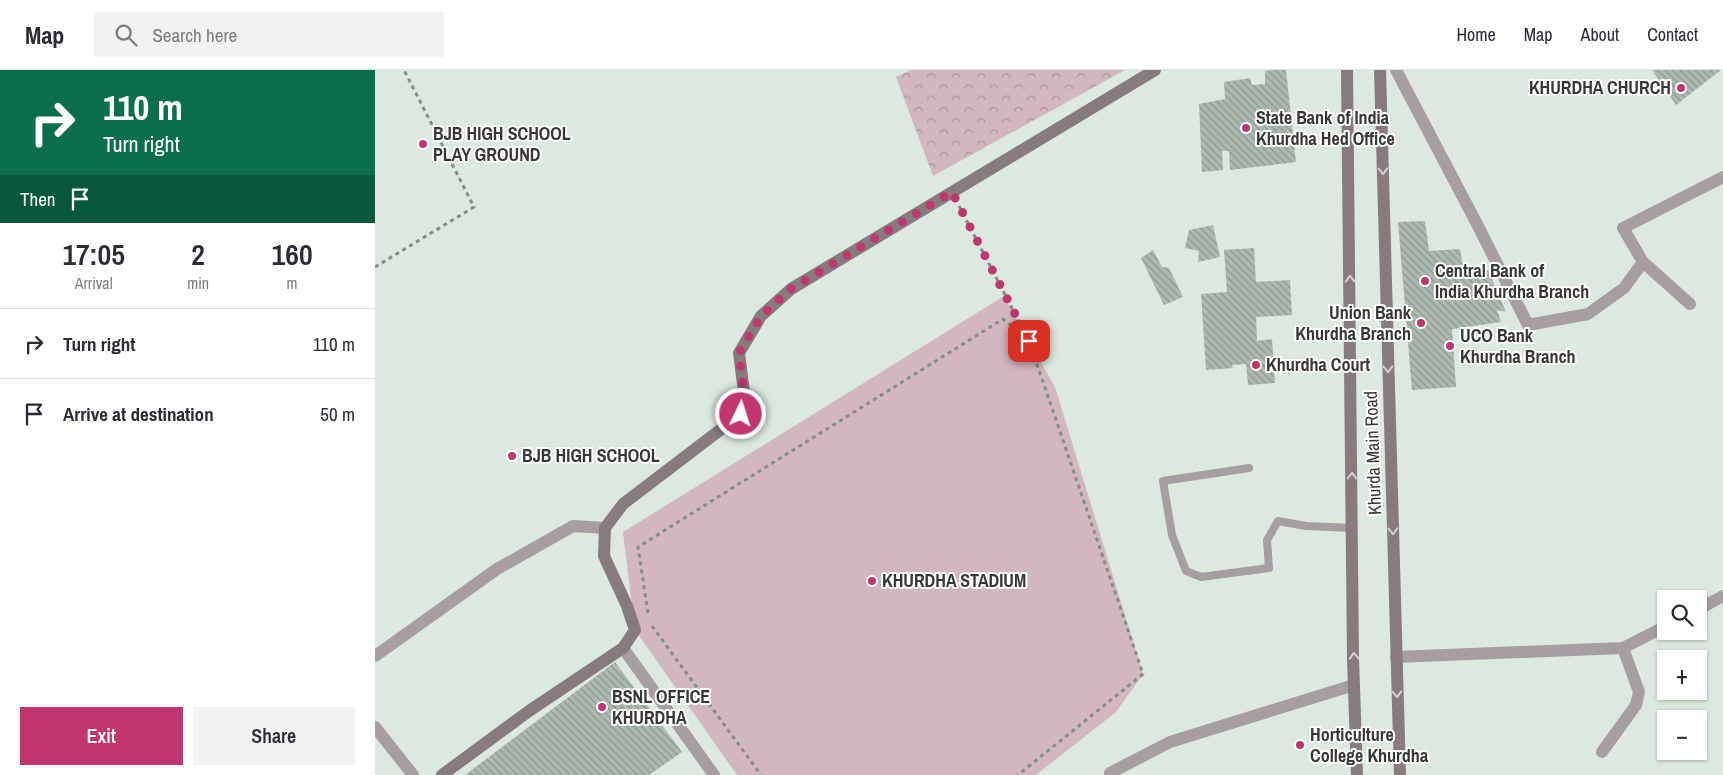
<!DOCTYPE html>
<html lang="en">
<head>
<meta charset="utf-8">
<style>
  body { margin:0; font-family:"Archivo Narrow",sans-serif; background:#f2f2f3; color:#2b2b33; height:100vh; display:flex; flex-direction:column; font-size:19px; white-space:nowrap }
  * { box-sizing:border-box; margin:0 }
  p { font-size:16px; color:#7c7c81 }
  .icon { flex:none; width:28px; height:28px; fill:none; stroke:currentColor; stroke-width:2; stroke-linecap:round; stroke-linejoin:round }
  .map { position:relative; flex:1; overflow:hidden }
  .sheet { display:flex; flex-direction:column; background:#fff; width:375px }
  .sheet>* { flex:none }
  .hud { background:#0b6e4f; color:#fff; overflow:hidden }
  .controls { position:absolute; left:1282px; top:520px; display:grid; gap:10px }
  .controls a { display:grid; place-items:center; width:50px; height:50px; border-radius:0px; background:#fff; box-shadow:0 1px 4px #0004; font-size:25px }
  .pin { position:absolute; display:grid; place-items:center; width:42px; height:42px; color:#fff; margin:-21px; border-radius:10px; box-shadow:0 2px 8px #0006 }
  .me { position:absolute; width:55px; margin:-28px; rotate:4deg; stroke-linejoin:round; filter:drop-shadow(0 0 4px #0008) }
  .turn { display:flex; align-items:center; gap:18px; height:105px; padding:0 20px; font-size:22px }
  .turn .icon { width:65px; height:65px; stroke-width:2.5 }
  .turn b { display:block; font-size:35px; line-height:42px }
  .then { display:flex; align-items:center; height:48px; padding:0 20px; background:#0003; gap:10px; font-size:19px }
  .eta { display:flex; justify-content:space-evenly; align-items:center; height:85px; text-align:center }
  .eta b { font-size:30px; font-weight:600; line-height:35px }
  .primary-button { display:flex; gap:10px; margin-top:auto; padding:10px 20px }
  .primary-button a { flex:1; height:58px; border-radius:0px; background:#c0366f; color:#fff; font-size:20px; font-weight:600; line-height:58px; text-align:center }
  .primary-button a+a { background:#f2f2f3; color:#2b2b33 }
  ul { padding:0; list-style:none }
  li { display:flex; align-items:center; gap:15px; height:70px; padding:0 20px; border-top:1px solid #e1e1e2 }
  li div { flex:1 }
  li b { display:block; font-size:19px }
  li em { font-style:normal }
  header { display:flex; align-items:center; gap:30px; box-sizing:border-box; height:70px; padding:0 25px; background:#fff; border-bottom:1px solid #e1e1e2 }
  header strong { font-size:24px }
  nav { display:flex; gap:28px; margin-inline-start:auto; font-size:18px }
  .search { width:350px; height:45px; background:#f2f2f3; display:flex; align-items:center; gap:12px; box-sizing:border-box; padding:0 18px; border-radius:0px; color:#7c7c81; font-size:19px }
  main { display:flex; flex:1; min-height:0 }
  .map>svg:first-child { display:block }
</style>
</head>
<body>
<header>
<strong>Map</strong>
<div class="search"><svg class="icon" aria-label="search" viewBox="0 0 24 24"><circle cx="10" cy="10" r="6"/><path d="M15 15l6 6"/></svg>Search here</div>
<nav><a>Home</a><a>Map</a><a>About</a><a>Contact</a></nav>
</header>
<main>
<section class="sheet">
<div class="hud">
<div class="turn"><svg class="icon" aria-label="right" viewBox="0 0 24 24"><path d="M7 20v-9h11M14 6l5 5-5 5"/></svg><div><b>110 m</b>Turn right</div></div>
<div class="then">Then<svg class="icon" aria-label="arrive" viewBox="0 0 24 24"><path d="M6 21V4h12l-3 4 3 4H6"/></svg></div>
</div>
<div class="eta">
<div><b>17:05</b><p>Arrival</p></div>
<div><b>2</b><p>min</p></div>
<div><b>160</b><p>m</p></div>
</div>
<ul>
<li><svg class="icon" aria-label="right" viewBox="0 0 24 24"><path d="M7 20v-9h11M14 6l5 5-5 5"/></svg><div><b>Turn right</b></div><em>110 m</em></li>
<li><svg class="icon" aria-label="arrive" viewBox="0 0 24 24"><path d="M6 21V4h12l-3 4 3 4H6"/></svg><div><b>Arrive at destination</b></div><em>50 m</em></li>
</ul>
<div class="primary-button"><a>Exit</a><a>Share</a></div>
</section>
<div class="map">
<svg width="1348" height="705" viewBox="0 0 1348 705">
  <defs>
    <pattern id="park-crowns" width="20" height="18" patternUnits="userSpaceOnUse" patternTransform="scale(1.25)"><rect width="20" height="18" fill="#d2b7be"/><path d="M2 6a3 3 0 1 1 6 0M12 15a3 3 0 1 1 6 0" fill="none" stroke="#ab969b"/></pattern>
    <pattern id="building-back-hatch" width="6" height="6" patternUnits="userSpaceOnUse" patternTransform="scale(1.25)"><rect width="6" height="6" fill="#acbaaf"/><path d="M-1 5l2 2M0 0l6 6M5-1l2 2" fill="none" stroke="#8d988f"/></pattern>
  </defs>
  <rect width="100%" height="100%" fill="#dbe9de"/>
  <polygon fill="url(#park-crowns)" points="536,0 750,0 558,106 521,7"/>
  <polygon fill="#d2b7be" points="629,226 680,317 768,604 741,642 661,705 362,705 260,560 248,462"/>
  <g fill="url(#building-back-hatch)">
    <polygon points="897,0 911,0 921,92 855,100 854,81 847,81 848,100 827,102 824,34 850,29 849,12 875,8 877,15 890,14 890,1"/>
    <polygon points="1277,0 1346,0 1301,35"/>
    <polygon points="1050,151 1054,181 1085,179 1089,202 1113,200 1131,242 1122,240 1126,252 1077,259 1081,317 1037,320 1023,152"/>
    <polygon points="838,155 845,187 823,192 824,181 810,178 814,160"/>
    <polygon points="879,178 881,212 915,210 917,245 881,247 882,271 897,269 900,313 873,315 871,294 857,295 858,298 831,300 826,224 852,222 849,180"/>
    <polygon points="778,180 787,197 794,198 808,227 789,235 766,188"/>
    <polygon points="240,592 307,682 274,705 90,705"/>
  </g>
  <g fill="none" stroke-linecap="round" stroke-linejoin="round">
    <g stroke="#848d86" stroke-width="3" stroke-dasharray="4 4" stroke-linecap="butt">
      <polyline points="584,136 654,271 768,604 643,705"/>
      <polyline points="0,197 99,137 29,0"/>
      <polyline points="273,543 263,477 628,249 654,271"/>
      <polyline points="277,556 386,705"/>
    </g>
    <polyline stroke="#a69ea0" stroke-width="8" points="874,398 788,411 797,465 811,501 826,507 894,498 892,470 903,451 931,456 978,458"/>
    <g stroke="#a69ea0" stroke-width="12">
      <polyline points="1021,0 1102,154 1153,255 1213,244 1249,218 1268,192 1315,234"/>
      <polyline points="1268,192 1248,158 1348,107"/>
      <polyline points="1324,539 1348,526"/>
      <polyline points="248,578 339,705"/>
      <polyline points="0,586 122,499 198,456 230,458"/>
      <polyline points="1021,587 1248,578 1291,556"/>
      <polyline points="0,657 38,705"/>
      <polyline points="1227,682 1261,635 1264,622 1248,578"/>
      <polyline points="735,703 795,672 979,615"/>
    </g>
    <g stroke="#877b7e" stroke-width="12">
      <polyline points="972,0 978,589 982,705"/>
      <polyline points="1005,0 1025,705"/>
      <polyline points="67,705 154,641 248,578 260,560 252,536 229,486 230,458 248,434 366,344 370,330 364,283 386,246 416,219 780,0"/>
    </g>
  </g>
  <defs><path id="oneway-chevron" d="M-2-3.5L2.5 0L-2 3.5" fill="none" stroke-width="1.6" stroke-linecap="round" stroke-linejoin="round" transform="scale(1.25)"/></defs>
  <g stroke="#d5d1d2">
    <use href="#oneway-chevron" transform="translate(1008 101) rotate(88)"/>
    <use href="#oneway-chevron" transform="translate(975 209) rotate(-91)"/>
    <use href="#oneway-chevron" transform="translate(1013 299) rotate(88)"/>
    <use href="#oneway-chevron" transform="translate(977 406) rotate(-90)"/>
    <use href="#oneway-chevron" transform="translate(1018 461) rotate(88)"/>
    <use href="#oneway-chevron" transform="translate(979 586) rotate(-91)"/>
    <use href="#oneway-chevron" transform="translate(1022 624) rotate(88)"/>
  </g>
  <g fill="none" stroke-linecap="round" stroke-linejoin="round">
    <polyline stroke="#c0366f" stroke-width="9" stroke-dasharray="0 16.2" points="366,344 370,330 364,283 386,246 416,219 577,122 654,271"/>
  </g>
  <g fill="#c0366f" stroke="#fff" stroke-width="2">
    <circle cx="1306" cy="18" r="5"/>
    <circle cx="871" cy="58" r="5"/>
    <circle cx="48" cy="74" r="5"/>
    <circle cx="1050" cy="211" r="5"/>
    <circle cx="1046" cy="253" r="5"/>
    <circle cx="1075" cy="276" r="5"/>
    <circle cx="881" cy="295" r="5"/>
    <circle cx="137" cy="386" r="5"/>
    <circle cx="497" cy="511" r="5"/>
    <circle cx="227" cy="637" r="5"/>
    <circle cx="925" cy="675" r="5"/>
  </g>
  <g text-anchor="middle" stroke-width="4" stroke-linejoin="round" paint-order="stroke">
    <g font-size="18" font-weight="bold" fill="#343935" stroke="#fff" text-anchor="start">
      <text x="1296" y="24" text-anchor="end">KHURDHA CHURCH</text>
      <text x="881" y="54">State Bank of India<tspan x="881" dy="21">Khurdha Hed Office</tspan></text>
      <text x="58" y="70">BJB HIGH SCHOOL<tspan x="58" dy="21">PLAY GROUND</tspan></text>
      <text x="1060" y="207">Central Bank of<tspan x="1060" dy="21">India Khurdha Branch</tspan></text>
      <text x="1036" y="249" text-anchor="end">Union Bank<tspan x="1036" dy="21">Khurdha Branch</tspan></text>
      <text x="1085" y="272">UCO Bank<tspan x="1085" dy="21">Khurdha Branch</tspan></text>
      <text x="891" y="301">Khurdha Court</text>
      <text x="147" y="392">BJB HIGH SCHOOL</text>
      <text x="507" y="517">KHURDHA STADIUM</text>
      <text x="237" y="633">BSNL OFFICE<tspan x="237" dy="21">KHURDHA</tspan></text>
      <text x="935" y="671">Horticulture<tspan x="935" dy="21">College Khurdha</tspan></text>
    </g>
    <g font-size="18" fill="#343935" stroke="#fff">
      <text transform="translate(998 383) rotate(-92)" y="6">Khurda Main Road</text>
    </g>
  </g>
</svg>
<div class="controls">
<a><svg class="icon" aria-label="search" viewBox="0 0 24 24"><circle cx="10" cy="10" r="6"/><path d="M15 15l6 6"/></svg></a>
<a>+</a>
<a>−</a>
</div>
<div class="pin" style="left:654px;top:271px;background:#d93025"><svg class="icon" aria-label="arrive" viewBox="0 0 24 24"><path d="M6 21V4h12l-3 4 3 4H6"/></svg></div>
<svg class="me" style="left:366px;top:344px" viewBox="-20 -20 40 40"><circle r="17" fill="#c0366f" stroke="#fff" stroke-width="3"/><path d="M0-11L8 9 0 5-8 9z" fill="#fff"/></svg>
</div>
</main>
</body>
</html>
